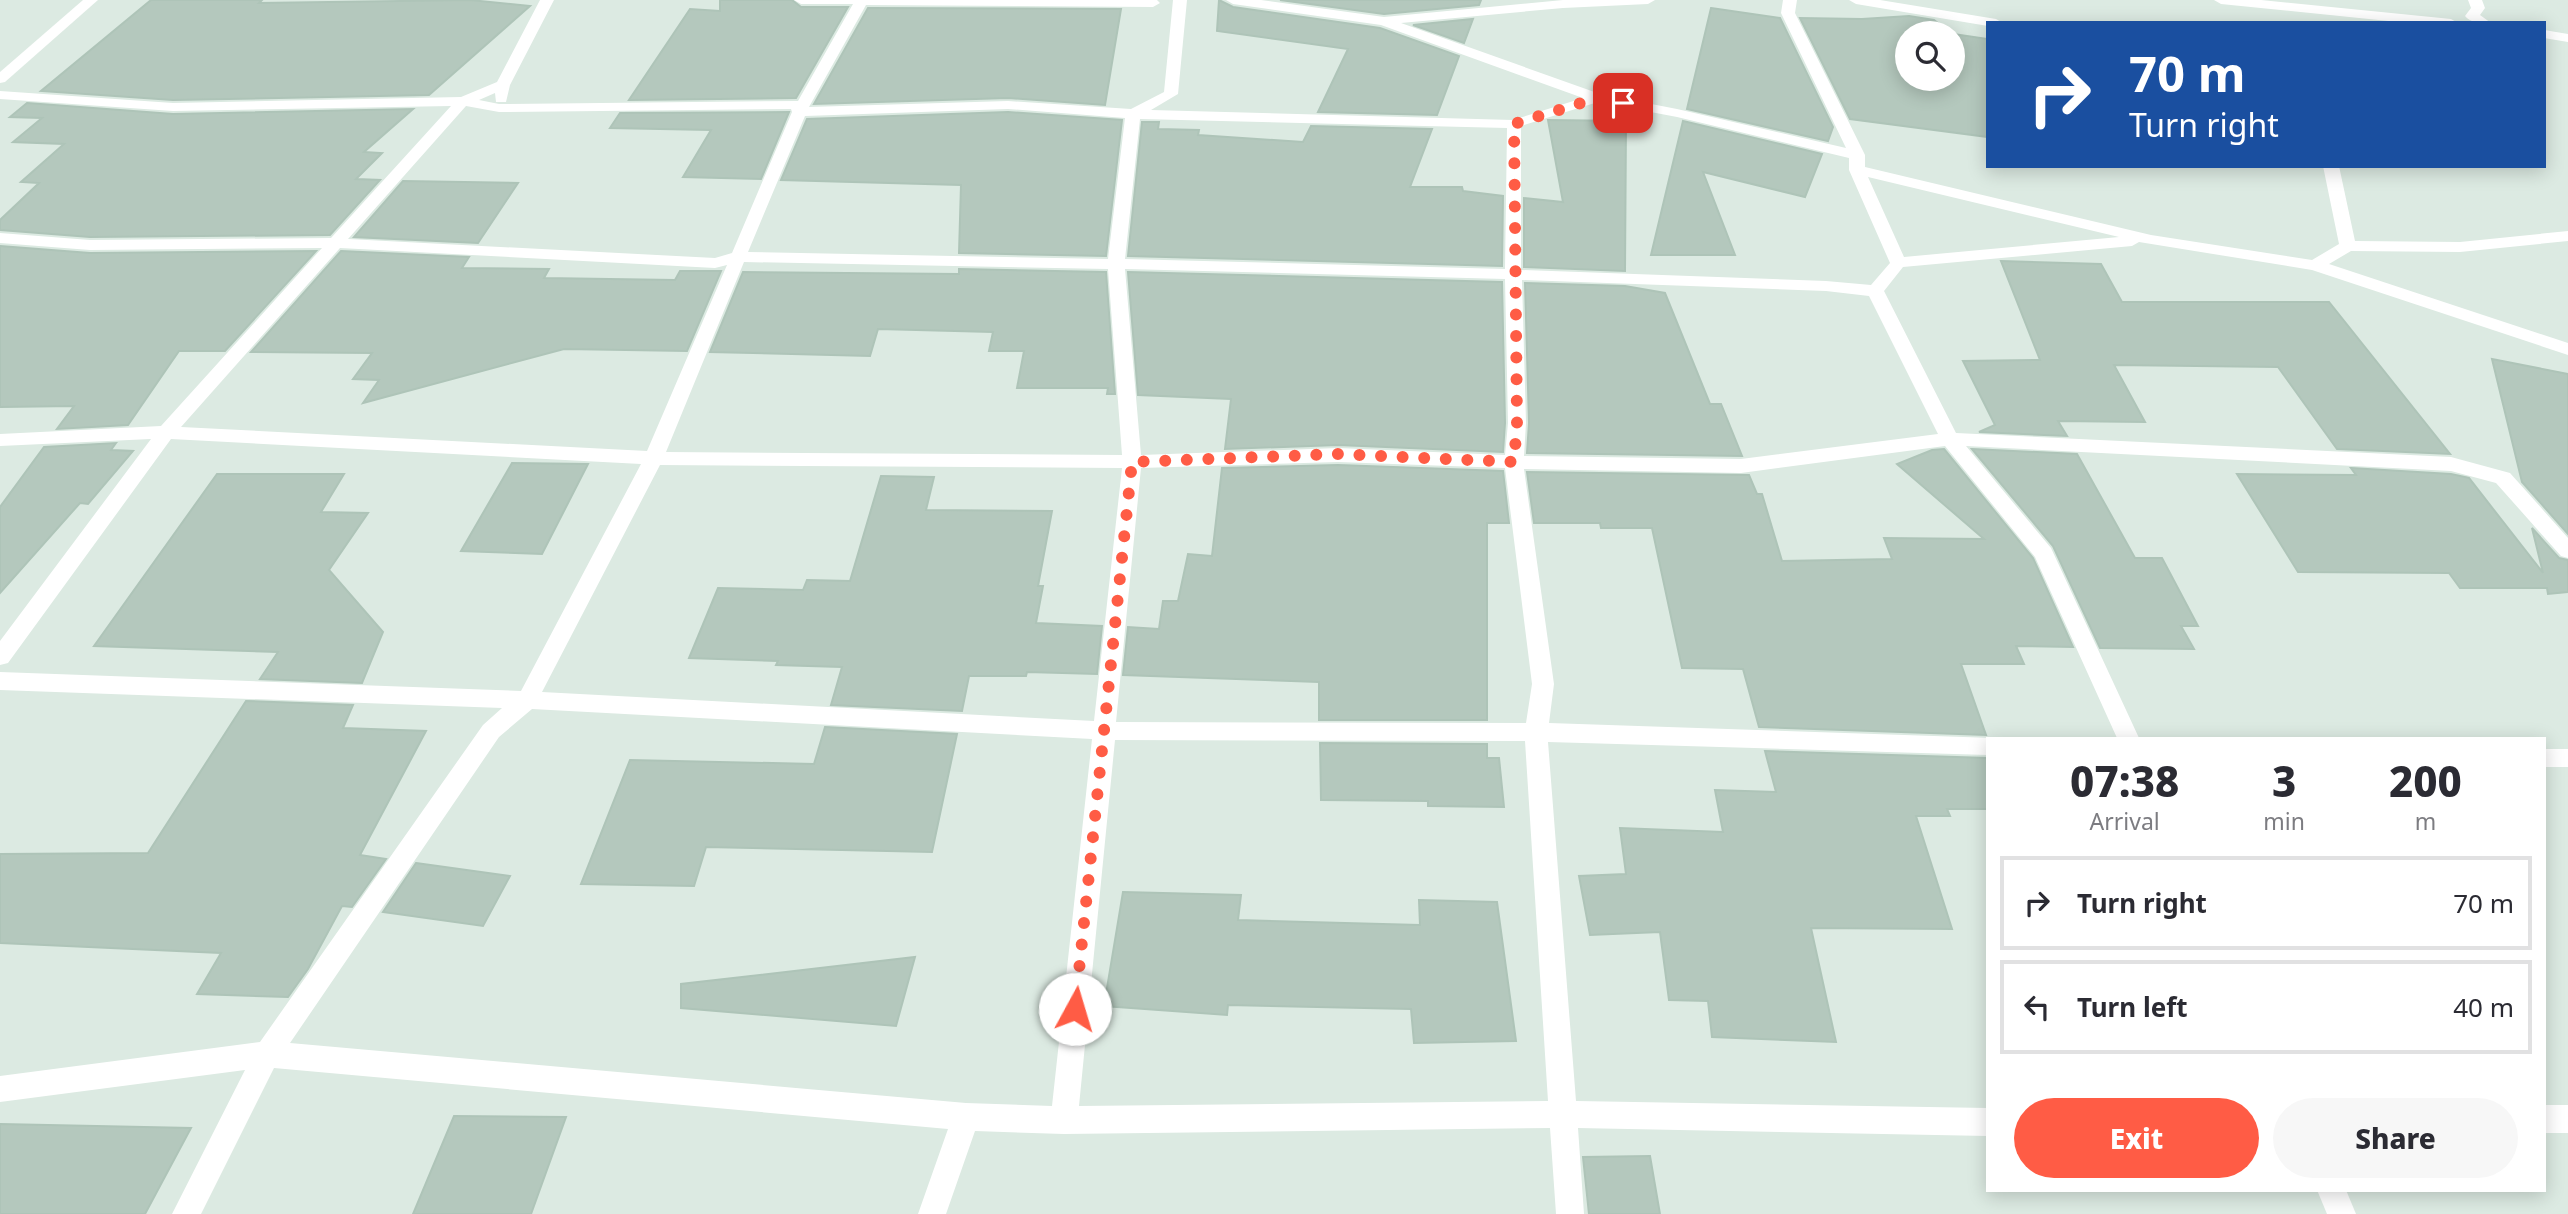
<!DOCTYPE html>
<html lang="en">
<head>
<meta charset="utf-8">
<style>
  body { margin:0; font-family:"Noto Sans",sans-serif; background:#f7f7f7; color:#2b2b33; height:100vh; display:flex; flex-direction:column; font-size:26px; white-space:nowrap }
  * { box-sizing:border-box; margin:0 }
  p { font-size:23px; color:#7c7c81 }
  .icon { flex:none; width:38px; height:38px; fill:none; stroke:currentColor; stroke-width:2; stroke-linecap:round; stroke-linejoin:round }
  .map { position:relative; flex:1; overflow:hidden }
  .side { position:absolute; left:1986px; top:737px; width:560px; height:455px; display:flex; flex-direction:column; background:#fff; border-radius:0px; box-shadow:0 4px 18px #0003 }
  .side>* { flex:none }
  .banner { position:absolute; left:1986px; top:21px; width:560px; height:147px; border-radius:0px; box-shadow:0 4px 18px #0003; background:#1a4fa0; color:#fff; overflow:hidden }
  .fabs { position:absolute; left:1895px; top:21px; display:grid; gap:14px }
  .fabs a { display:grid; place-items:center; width:70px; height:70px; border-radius:50%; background:#fff; box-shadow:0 4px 18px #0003; font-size:35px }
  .pin { position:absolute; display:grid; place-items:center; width:60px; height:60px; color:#fff; margin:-30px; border-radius:14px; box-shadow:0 4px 10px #0006 }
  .me { position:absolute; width:77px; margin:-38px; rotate:6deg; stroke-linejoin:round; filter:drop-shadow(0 0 5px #0008) }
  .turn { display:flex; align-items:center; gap:24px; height:147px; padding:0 28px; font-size:32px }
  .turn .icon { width:91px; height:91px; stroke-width:2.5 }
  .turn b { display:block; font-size:49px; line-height:60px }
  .eta { display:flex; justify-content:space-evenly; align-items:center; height:119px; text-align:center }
  .eta b { font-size:42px; font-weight:800; line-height:49px }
  .primary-button { display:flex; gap:14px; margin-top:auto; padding:14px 28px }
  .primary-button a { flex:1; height:80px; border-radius:42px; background:#ff5c45; color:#fff; font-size:28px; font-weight:800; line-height:80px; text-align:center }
  .primary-button a+a { background:#f7f7f7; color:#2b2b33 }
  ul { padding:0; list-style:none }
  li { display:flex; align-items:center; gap:21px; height:94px; margin:0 14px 10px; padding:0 14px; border:4px solid #e1e1e2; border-radius:0px }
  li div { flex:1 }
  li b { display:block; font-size:26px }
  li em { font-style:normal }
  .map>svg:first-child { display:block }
</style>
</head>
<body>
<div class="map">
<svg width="2568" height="1214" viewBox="0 0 2568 1214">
  <rect width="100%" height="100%" fill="#dceae2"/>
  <g fill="#b4c8bd" stroke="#aec4b8" stroke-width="2">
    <polygon points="151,0 262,0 259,3 470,0 530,6 429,95 173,100 41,91"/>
    <polygon points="720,0 792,0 801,7 848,7 796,98 629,100 690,9 720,11"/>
    <polygon points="1219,0 1233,7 1380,28 1459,56 1437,115 1318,112 1348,49 1217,31"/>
    <polygon points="1280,0 1481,0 1479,5 1384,14"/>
    <polygon points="868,8 1121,9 1105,105 1008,98 814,104"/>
    <polygon points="1711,8 1780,18 1833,127 1828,141 1687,109"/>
    <polygon points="1909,16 1934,20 1950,33 1908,33 1908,79 1953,79 1953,34 1988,39 1988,137 1850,119 1800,18 1862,19"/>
    <polygon points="1473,19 1464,43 1413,25"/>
    <polygon points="27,103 173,114 413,109 364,152 382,153 356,179 380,180 330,235 90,237 0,230 0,220 39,183 21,182 64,144 13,142 42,118 10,117"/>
    <polygon points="789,112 761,179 683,177 711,130 610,128 620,113"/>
    <polygon points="1008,112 1122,120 1106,256 959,253 961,185 781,180 807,119"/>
    <polygon points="1548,120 1626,121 1625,271 1524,267 1524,198 1563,202"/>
    <polygon points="1683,121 1822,154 1805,197 1703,172 1735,255 1651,255"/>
    <polygon points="1142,122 1159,122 1158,129 1199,130 1198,135 1303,142 1311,126 1432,129 1410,187 1462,187 1463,191 1503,196 1502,266 1128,256"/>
    <polygon points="403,181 518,183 478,243 354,237"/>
    <polygon points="0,246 90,253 316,251 225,351 179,351 128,425 57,429 74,406 0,407"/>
    <polygon points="341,251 469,257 462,268 549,269 544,278 675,280 680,271 721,271 687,351 564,349 363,403 379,380 353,379 372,353 251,352"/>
    <polygon points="2001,261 2101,264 2122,302 2329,302 2450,454 2337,449 2278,367 2114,365 2145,422 2058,421 2067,436 1979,432 1995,425 1963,361 2040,360"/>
    <polygon points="959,269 1106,272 1115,394 1107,394 1108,388 1017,388 1024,351 989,351 993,332 878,329 870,356 710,352 743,272 959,274"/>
    <polygon points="1128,272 1502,282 1505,423 1503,452 1338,445 1225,449 1231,399 1138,395"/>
    <polygon points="1525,283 1625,286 1665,293 1710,404 1721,404 1742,456 1527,453 1529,423"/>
    <polygon points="2492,359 2568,374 2568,534 2522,482"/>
    <polygon points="116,443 111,450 133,451 88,504 80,503 0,593 0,507 44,447"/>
    <polygon points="1944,449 2033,558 2073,647 2016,646 2024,664 1961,664 1986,735 1759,727 1743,669 1682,668 1652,528 1601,528 1600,523 1534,523 1527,472 1749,475 1757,494 1762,494 1782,561 1892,559 1884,538 1984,539 1897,464 1932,450"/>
    <polygon points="1972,449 2077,454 2135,558 2162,558 2198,626 2181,626 2194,649 2100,648 2053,546"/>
    <polygon points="512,463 588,464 542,554 461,551"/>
    <polygon points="1338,465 1503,471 1509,523 1487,523 1487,720 1319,720 1319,682 1123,675 1128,627 1159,629 1163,601 1178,601 1188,554 1212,556 1222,468"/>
    <polygon points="2351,468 2451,474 2469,478 2543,573 2532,528 2559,558 2568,560 2568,592 2548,594 2547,588 2460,588 2449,573 2298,572 2237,474 2356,475"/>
    <polygon points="217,474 344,474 321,512 368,513 329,570 383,632 362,683 260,679 278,652 94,646"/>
    <polygon points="881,476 934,477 926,510 1052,511 1038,586 1043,586 1036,623 1102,626 1097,674 1027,672 1026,676 969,676 962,711 831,705 842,667 776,665 778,661 689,658 718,588 803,590 807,580 850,581"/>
    <polygon points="246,701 353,705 343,728 426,731 360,855 386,859 352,907 342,906 308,969 288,997 197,994 221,953 0,943 0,854 148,853"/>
    <polygon points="825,727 957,734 932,852 706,847 694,886 581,884 630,760 814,764"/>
    <polygon points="1320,743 1487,744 1487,758 1499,758 1504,807 1428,806 1428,801 1321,800"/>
    <polygon points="1765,751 1988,758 1988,809 1947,809 1950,816 1916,816 1952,929 1811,928 1836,1042 1712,1037 1708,1001 1669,1000 1660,932 1590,935 1579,876 1626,874 1620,828 1723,832 1715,790 1776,792"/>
    <polygon points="416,863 510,876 483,926 383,912"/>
    <polygon points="1123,892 1241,895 1238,920 1420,925 1419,900 1497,902 1516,1041 1414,1043 1411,1009 1228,1005 1227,1015 1104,1006"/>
    <polygon points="915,957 896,1026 681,1008 681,984"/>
    <polygon points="454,1116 566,1117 531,1214 413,1214"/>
    <polygon points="0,1124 191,1128 145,1214 0,1214"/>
    <polygon points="1650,1156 1660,1214 1589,1214 1583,1157"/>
  </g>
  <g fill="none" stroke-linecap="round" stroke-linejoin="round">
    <g fill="#fff" fill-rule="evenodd">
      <polygon points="83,0 98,0 5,82 0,83 0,72"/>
      <path d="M540,0H554L510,85L506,102H496L495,93L479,100L499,104L798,101L853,4H801L794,0H1157L1160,3L1153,7L866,5L809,107L1008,101L1131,109L1164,92L1173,0H1187L1178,94L1151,110L1513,120L1583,98L1381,25L1233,4L1226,0H1261L1384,17L1563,0H1655L1648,4L1563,8L1401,23L1600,94L1677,109L1846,148L1781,13L1783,0H1797L1795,13L1865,155V167L2151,235L2312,260L2339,244L2323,166H2339L2355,241L2460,242L2568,231V241L2460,252L2351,251L2329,264L2568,343V355L2312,270L2139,242L2132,246L1903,267L1884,291L1956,433L2451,457L2510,473L2568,538V558L2561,556L2496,483L2451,471L1966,446L2051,548L2139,738H2117L2035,557L1945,446L1741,473L1524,469L1554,684L1549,723L1993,738H1988V755L1548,742L1576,1101L1988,1108V1136L1578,1128L1584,1214H1556L1550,1128L1064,1134L975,1131L946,1214H918L948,1129L274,1068L201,1214H172L245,1070L0,1102V1076L260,1042L483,725L502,708L0,690V672L521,691L641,464L171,439L8,663L0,665V641L151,439L0,446V434L161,426L322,248L90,250L0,243V233L90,240L331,238L451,106L173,111L0,99V91L173,103L461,97L497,82ZM1598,102L1677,117L1849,158V170L1890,263L1871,285L1826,281L1521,270V126ZM466,106L499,112L791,109L792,112L732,253L715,258L348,239ZM1008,109L1125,118L1108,259L748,252L805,116ZM1140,119L1507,128L1505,269L1125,259ZM1868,177L2119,237L1904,257ZM340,248L715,268L727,265L647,451L181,427ZM744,262L1108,269L1122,455L666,452ZM1125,269L1505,279L1508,423L1505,455L1338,448L1141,455ZM1522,280L1826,291L1869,296L1938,434L1741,459L1524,456L1526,423ZM1338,462L1505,468L1532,684L1526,723L1116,722L1141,468ZM660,465L1122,468L1094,721L542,692ZM532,709L1092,739L1052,1106L966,1103L290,1043L499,737ZM1115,740L1525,741L1548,1101L1079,1106Z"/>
      <polygon points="1849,0 1880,0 1996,19 2003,23 1988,23 1988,26 1856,4"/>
      <polygon points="2214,0 2261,0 2451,19 2458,23 2408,23 2221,4"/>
      <path d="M2468,0H2482L2485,8L2480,15L2491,23C2481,23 2472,24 2465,16L2471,8Z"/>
      <polygon points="2544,30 2568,34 2568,42 2544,38"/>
      <rect x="2544" y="749" width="24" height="18"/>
      <rect x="2544" y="1105" width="24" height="28"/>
      <polygon points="2317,1190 2346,1190 2356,1214 2327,1214"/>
    </g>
  </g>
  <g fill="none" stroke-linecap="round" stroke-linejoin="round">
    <polyline stroke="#ff5c45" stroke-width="12" stroke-dasharray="0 21.6" points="1075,1009 1132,462 1338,454 1514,462 1517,423 1514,124 1597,98 1623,103"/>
  </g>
</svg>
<div class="fabs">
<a><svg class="icon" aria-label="search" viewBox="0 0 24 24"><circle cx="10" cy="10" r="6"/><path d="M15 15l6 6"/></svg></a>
</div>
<div class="pin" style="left:1623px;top:103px;background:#d93025"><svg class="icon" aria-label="arrive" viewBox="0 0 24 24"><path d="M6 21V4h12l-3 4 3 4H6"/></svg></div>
<svg class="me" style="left:1075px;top:1009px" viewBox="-20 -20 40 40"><circle r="19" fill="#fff"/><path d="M0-13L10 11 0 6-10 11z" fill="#ff5c45"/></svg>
<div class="banner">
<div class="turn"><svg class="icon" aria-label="right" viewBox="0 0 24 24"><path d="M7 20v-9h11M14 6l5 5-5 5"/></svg><div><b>70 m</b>Turn right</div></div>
</div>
<section class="side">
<div class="eta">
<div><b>07:38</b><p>Arrival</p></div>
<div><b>3</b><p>min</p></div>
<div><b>200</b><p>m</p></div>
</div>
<ul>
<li><svg class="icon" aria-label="right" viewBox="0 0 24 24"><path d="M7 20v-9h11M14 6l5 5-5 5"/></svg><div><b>Turn right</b></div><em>70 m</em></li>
<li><svg class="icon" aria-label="left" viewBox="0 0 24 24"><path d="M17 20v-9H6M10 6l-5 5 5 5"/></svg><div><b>Turn left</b></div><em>40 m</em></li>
</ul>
<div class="primary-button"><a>Exit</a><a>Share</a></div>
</section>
</div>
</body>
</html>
